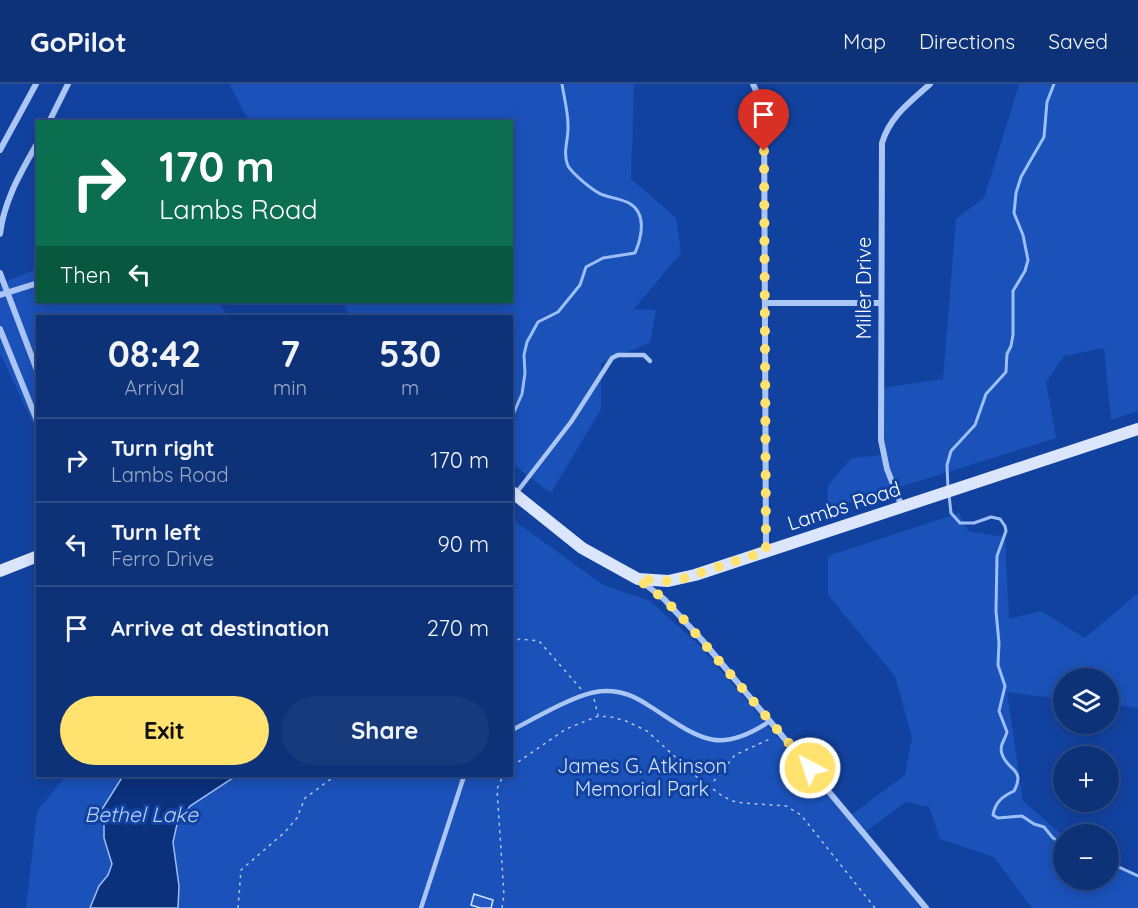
<!DOCTYPE html>
<html lang="en">
<head>
<meta charset="utf-8">
<style>
  body { margin:0; font-family:Quicksand,sans-serif; background:#173a7d; color:#f1f3f6; height:100vh; display:flex; flex-direction:column; font-size:22px; white-space:nowrap }
  * { box-sizing:border-box; margin:0 }
  p { font-size:20px; color:#9baac6 }
  .icon { flex:none; width:33px; height:33px; fill:none; stroke:currentColor; stroke-width:2; stroke-linecap:round; stroke-linejoin:round }
  .map { position:relative; flex:1; overflow:hidden }
  .sheet { position:absolute; left:36px; top:231px; width:477px; height:462px; display:flex; flex-direction:column; background:#0e3278; border-radius:0px; box-shadow:0 3px 15px #0003,0 0 0 2px #2e4d8a }
  .sheet>* { flex:none }
  .top-card { position:absolute; left:36px; top:36px; width:477px; height:183px; border-radius:0px; box-shadow:0 3px 15px #0003,0 0 0 2px #2e4d8a; background:#0b6e4f; color:#fff; overflow:hidden }
  .controls { position:absolute; left:1053px; top:584px; display:grid; gap:12px }
  .controls a { display:grid; place-items:center; width:66px; height:66px; border-radius:50%; background:#0e3278; box-shadow:0 3px 15px #0003,0 0 0 2px #2e4d8a; font-size:30px }
  .pin { position:absolute; display:grid; place-items:center; width:51px; height:51px; color:#fff; margin:-62px -26px; border-radius:50% 50% 50% 0; rotate:-45deg; box-shadow:0 0 6px #0007 }
  .pin .icon { rotate:45deg }
  .me { position:absolute; width:66px; margin:-33px; rotate:320deg; stroke-linejoin:round; filter:drop-shadow(0 0 4px #0008) }
  .turn { display:flex; align-items:center; gap:21px; height:126px; padding:0 24px; font-size:27px }
  .turn .icon { width:78px; height:78px; stroke-width:2.5 }
  .turn b { display:block; font-size:42px; line-height:51px }
  .then { display:flex; align-items:center; height:57px; padding:0 24px; background:#0003; gap:12px; font-size:22px }
  .eta { display:flex; justify-content:space-evenly; align-items:center; height:102px; text-align:center }
  .eta b { font-size:36px; font-weight:700; line-height:42px }
  .primary-button { display:flex; gap:12px; margin-top:auto; padding:12px 24px }
  .primary-button a { flex:1; height:69px; border-radius:36px; background:#ffe36e; color:#111; font-size:24px; font-weight:700; line-height:69px; text-align:center }
  .primary-button a+a { background:#173a7d; color:#f1f3f6 }
  ul { padding:0; list-style:none }
  li { display:flex; align-items:center; gap:18px; height:84px; padding:0 24px; border-top:2px solid #2e4d8a }
  li div { flex:1 }
  li b { display:block; font-size:22px }
  li em { font-style:normal }
  header { display:flex; align-items:center; gap:36px; box-sizing:border-box; height:84px; padding:0 30px; background:#0e3278; border-bottom:2px solid #2e4d8a }
  header strong { font-size:28px }
  nav { display:flex; gap:33px; margin-inline-start:auto; font-size:21px }
  .map>svg:first-child { display:block }
</style>
</head>
<body>
<header>
<strong>GoPilot</strong>
<nav><a>Map</a><a>Directions</a><a>Saved</a></nav>
</header>
<div class="map">
<svg width="1138" height="824" viewBox="0 0 1138 824">
  <rect width="100%" height="100%" fill="#1242a0"/>
  <g fill="#1a52ba">
    <polygon points="229,0 634,0 631,95 676,134 681,169 634,225 656,226 650,259 601,279 601,325 551,409 512,380 512,232 350,232 342,218 512,218 512,38 249,37"/>
    <polygon points="1019,0 1138,0 1138,327 1111,336 1104,264 1064,272 1046,298 1056,354 827,426 828,402 851,374 884,371 882,304 943,295 956,135 984,114"/>
    <polygon points="37,185 38,218 206,218 221,222 228,232 38,232 37,348 0,269 0,200"/>
    <polygon points="959,429 968,447 1005,453 1009,535 1041,527 1085,554 1138,509 1138,624 1109,620 1108,594 1064,594 1063,615 1007,608 1023,717 1063,752 1064,795 1108,795 1109,777 1138,790 1138,824 1032,824 994,773 940,755 929,723 906,718 861,751 926,824 26,824 37,727 66,692 512,692 512,435 603,501 650,517 698,560 847,734 905,691 912,654 895,592 828,511 828,472"/>
  </g>
  <polygon fill="#0b307c" stroke="#9dbef7" stroke-width="1.5" points="123,692 236,692 190,722 177,740 173,758 179,802 178,824 90,824 99,802 108,791 112,780 104,754 104,740 101,727"/>
  <g fill="none" stroke-linecap="round" stroke-linejoin="round">
    <g stroke="#9dbef7" stroke-width="3">
      <path d="M512,333L522,310L525,289L524,271L527,258L538,238L558,228L580,201L586,183L603,174L635,169C642,153 647,129 629,119C621,115 612,114 603,111C594,108 573,90 568,82C562,68 569,55 568,41C568,28 564,13 562,0"/>
      <polyline points="948,405 947,381 951,367 975,341 986,310 1006,288 1007,270 1011,262 1013,251 1013,207 1025,187 1028,176 1023,151 1014,129 1016,109 1021,93 1044,53 1047,18 1054,0"/>
      <path d="M949,411L951,429L960,439H974L991,433L1000,435L1005,442L1006,447L997,472L996,527L999,559L998,581L1005,602L999,627L1007,648C1005,656 999,661 1002,670C1007,687 1026,684 1014,707C1003,712 995,718 993,731L998,734L1022,732L1034,740L1044,743L1053,754L1064,760"/>
      <polyline points="1108,778 1138,792"/>
    </g>
  </g>
  <polygon fill="#2157bf" stroke="#d3e2fe" stroke-width="1.5" points="474,810 493,816 491,824 480,824 471,821"/>
  <g fill="none" stroke-linecap="round" stroke-linejoin="round">
    <g stroke="#abc5f4" stroke-width="1.5" stroke-dasharray="3 4.5" stroke-linecap="butt">
      <polyline points="512,561 519,555 539,557 581,605"/>
      <polyline points="594,615 598,631"/>
      <polyline points="512,682 566,645 598,632 611,633 626,637 647,647 698,694 721,711 732,717 743,719 786,722 801,731 875,824"/>
      <polyline points="709,703 735,671 772,654"/>
      <polyline points="238,824 241,786 285,748 297,734 305,714 335,692"/>
      <polyline points="502,824 504,811 497,705 503,692"/>
    </g>
    <g stroke="#abc5f4" stroke-width="4.5">
      <polyline points="517,408 571,338 612,274 618,271 644,271 650,277"/>
      <path d="M512,646C534,635 580,607 604,607C622,606 636,613 651,623C698,653 717,673 770,637"/>
      <polyline points="421,824 464,692"/>
    </g>
    <g stroke="#abc5f4" stroke-width="6">
      <polyline points="753,0 764,24 766,467"/>
      <polyline points="49,38 68,0"/>
      <polyline points="0,66 36,0"/>
      <path d="M0,150C4,116 21,88 38,58"/>
      <polyline points="0,189 38,289"/>
      <polyline points="0,211 38,199"/>
      <polyline points="766,219 880,219"/>
      <polyline points="0,245 38,339"/>
      <path d="M902,423L887,385L881,356L882,59C890,32 910,18 930,0"/>
      <polyline points="641,497 664,515 702,556 926,824"/>
    </g>
    <g stroke="#dbe6fd" stroke-width="12">
      <polyline points="512,408 582,464 638,495 668,497 695,491 1138,345"/>
      <polyline points="0,487 38,472"/>
    </g>
  </g>
  <g fill="none" stroke-linecap="round" stroke-linejoin="round">
    <polyline stroke="#ffe36e" stroke-width="10" stroke-dasharray="0 18" points="764,67 766,467 682,495 668,497 638,495 664,515 679,530 810,684"/>
  </g>
  <g text-anchor="middle" stroke-width="6" stroke-linejoin="round" paint-order="stroke">
    <g font-size="20" fill="#fff" stroke="#1242a0">
      <text transform="translate(864 204) rotate(-90)" y="7">Miller Drive</text>
      <text transform="translate(844 422) rotate(-18)" y="7">Lambs Road</text>
    </g>
    <g font-size="20" fill="#d3e2fe" stroke="#1242a0">
      <text x="642" y="689">James G. Atkinson<tspan x="642" dy="23">Memorial Park</tspan></text>
    </g>
    <g font-size="21" font-style="italic" fill="#b8d0fb" stroke="#1242a0">
      <text x="141" y="738">Bethel Lake</text>
    </g>
  </g>
</svg>
<div class="controls">
<a><svg class="icon" aria-label="layers" viewBox="0 0 24 24"><path d="M12 4l9 5-9 5-9-5zM3 14l9 5 9-5"/></svg></a>
<a>+</a>
<a>−</a>
</div>
<div class="pin" style="left:764px;top:67px;background:#d93025"><svg class="icon" aria-label="arrive" viewBox="0 0 24 24"><path d="M6 21V4h12l-3 4 3 4H6"/></svg></div>
<svg class="me" style="left:810px;top:684px" viewBox="-20 -20 40 40"><circle r="17" fill="#ffe36e" stroke="#fff" stroke-width="3"/><path d="M0-11L8 9 0 5-8 9z" fill="#fff"/></svg>
<div class="top-card">
<div class="turn"><svg class="icon" aria-label="right" viewBox="0 0 24 24"><path d="M7 20v-9h11M14 6l5 5-5 5"/></svg><div><b>170 m</b>Lambs Road</div></div>
<div class="then">Then<svg class="icon" aria-label="left" viewBox="0 0 24 24"><path d="M17 20v-9H6M10 6l-5 5 5 5"/></svg></div>
</div>
<section class="sheet">
<div class="eta">
<div><b>08:42</b><p>Arrival</p></div>
<div><b>7</b><p>min</p></div>
<div><b>530</b><p>m</p></div>
</div>
<ul>
<li><svg class="icon" aria-label="right" viewBox="0 0 24 24"><path d="M7 20v-9h11M14 6l5 5-5 5"/></svg><div><b>Turn right</b><p>Lambs Road</p></div><em>170 m</em></li>
<li><svg class="icon" aria-label="left" viewBox="0 0 24 24"><path d="M17 20v-9H6M10 6l-5 5 5 5"/></svg><div><b>Turn left</b><p>Ferro Drive</p></div><em>90 m</em></li>
<li><svg class="icon" aria-label="arrive" viewBox="0 0 24 24"><path d="M6 21V4h12l-3 4 3 4H6"/></svg><div><b>Arrive at destination</b></div><em>270 m</em></li>
</ul>
<div class="primary-button"><a>Exit</a><a>Share</a></div>
</section>
</div>
</body>
</html>
